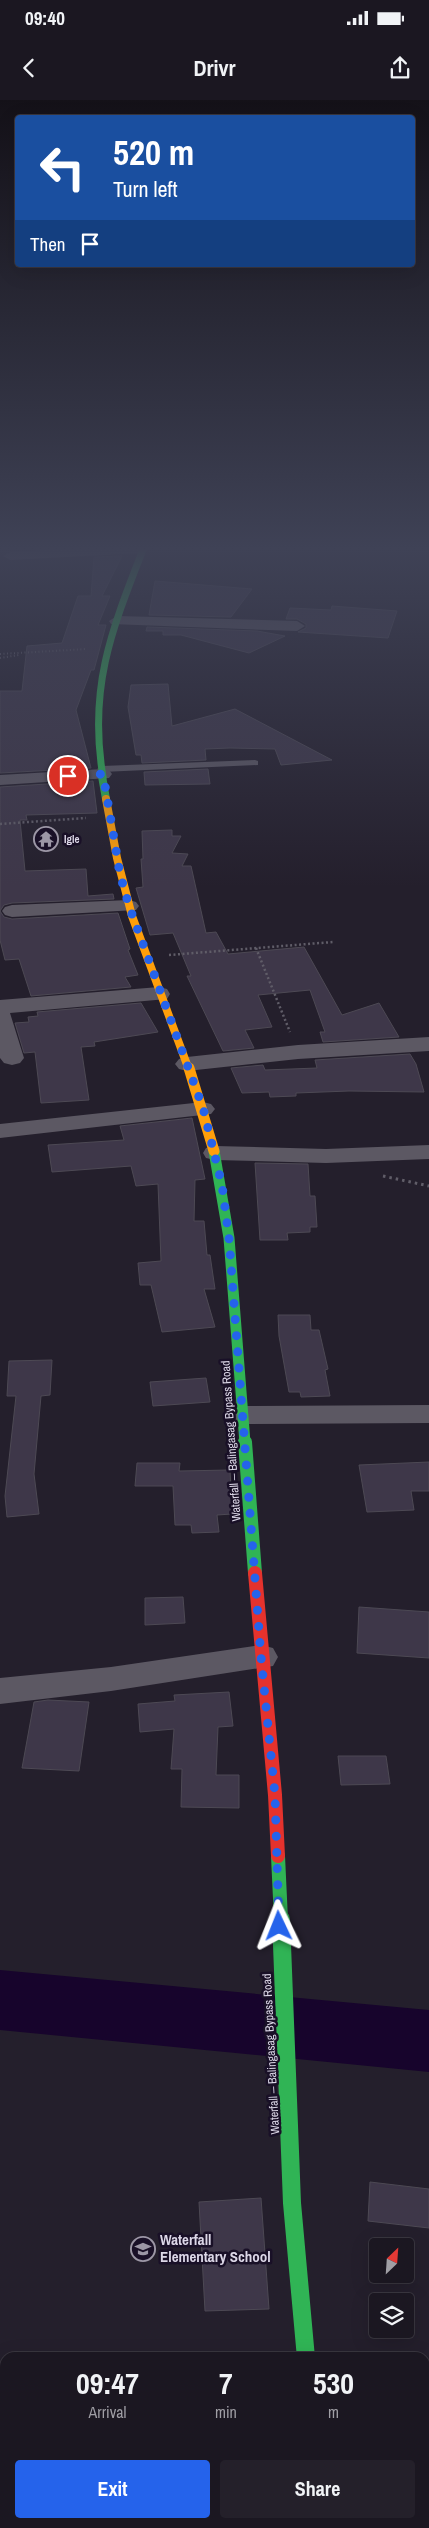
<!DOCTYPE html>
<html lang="en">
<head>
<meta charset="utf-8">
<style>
  body { margin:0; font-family:"Archivo Narrow",sans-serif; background:#24202a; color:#f1f3f6; height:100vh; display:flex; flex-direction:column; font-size:19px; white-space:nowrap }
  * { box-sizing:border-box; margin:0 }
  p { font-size:16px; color:#a09fa5 }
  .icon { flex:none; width:28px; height:28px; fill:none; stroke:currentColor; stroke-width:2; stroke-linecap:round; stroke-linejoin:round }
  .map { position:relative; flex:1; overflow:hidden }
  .panel { position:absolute; left:0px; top:2252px; width:430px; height:176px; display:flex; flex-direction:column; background:#1b1721; border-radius:15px 15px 0 0; box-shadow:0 5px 20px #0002,0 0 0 1px #39363f }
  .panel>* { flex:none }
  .guide { position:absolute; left:15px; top:15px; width:400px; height:152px; border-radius:5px; box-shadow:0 5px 20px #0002,0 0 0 1px #39363f; background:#1a4fa0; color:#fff; overflow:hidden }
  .needle { width:32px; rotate:25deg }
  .fabs { position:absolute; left:369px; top:2138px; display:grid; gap:10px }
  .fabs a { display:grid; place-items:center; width:45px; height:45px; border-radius:5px; background:#1b1721; box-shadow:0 5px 20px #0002,0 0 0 1px #39363f; font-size:25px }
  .pin { position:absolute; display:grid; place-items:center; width:42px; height:42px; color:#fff; margin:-21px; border:2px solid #fff; border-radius:50%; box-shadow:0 1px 5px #0007 }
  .me { position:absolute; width:55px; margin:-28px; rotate:358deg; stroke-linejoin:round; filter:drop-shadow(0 0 4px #0008) }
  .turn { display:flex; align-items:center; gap:18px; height:105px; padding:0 15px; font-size:22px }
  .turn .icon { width:65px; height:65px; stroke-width:2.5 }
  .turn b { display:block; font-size:35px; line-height:42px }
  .then { display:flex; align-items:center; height:48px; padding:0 15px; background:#0003; gap:10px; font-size:19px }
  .eta { display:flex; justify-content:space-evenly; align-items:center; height:85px; text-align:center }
  .eta b { font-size:30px; font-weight:700; line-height:35px }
  .action { display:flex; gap:10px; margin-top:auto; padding:10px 15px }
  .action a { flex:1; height:58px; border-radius:5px; background:#2563eb; color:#fff; font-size:20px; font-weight:700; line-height:58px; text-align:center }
  .action a+a { background:#24202a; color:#f1f3f6 }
  .status { display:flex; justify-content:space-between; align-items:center; height:35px; padding:0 25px; background:#1b1721; direction:ltr }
  .status svg { height:14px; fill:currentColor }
  header { display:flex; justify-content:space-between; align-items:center; height:65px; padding:0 15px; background:#1b1721; font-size:22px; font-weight:700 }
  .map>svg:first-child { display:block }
</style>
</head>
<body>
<div class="status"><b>09:40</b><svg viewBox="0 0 49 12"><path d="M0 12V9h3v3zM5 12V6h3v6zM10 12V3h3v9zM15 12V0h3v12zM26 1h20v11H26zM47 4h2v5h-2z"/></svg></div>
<header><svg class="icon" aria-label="back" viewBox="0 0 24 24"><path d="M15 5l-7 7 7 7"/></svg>Drivr<svg class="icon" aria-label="share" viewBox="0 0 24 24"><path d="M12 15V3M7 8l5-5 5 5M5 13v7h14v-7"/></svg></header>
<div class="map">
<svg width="429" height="2428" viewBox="0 0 429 2428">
  <rect width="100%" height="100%" fill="#241f2c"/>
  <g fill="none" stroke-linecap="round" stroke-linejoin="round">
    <polygon fill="#17042c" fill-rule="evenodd" points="0,1870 429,1910 429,1972 0,1930"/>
  </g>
  <g fill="#3e3749" stroke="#4d4954">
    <polygon points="122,456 102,496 110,496 98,525 106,525 94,570 91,570 76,610 91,668 0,673 0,591 22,591 27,546 62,543 78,496 91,496 94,457"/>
    <polygon points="155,481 252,489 231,517 149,515"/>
    <polygon points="332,506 397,511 388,538 298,532 306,528 306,524 297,519 286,519 290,508 331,510"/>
    <polygon points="147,527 257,531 285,536 249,553 181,535 163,535 163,531 146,531"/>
    <polygon points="168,584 172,626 235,609 332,660 281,665 275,649 230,648 205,649 206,660 142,663 141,655 136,655 128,607 131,585"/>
    <polygon points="208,669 210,684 145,685 144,672"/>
    <polygon points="93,681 97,713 26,715 27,720 20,720 25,771 86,769 88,796 113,794 114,799 12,803 4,805 0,811 4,817 12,819 118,813 130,849 128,850 138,875 125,877 131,887 31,896 19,859 5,860 0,840 0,687"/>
    <polygon points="172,730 172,736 181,736 172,753 188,754 182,766 191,766 206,833 216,832 228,854 304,847 342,915 379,903 399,937 323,942 320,932 325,932 310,890 258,895 272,927 245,930 254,948 223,951 187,876 191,876 173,833 150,835 136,788 143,787 141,759 143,759 142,731"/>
    <polygon points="141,903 158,932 94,942 95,946 81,947 89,1000 41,1003 35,952 24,953 15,923 29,922 28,917 38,916 37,912"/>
    <polygon points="410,954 416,964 424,992 349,991 296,993 296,996 270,997 269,992 242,993 231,968 263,965 265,970 317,968 315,960"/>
    <polygon points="192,1018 205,1079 195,1080 194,1121 204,1121 207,1155 210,1155 215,1189 204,1189 215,1227 162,1232 151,1185 140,1185 138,1163 161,1161 158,1084 136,1086 131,1066 52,1072 48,1045 124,1040 120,1026"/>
    <polygon points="255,1063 308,1064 310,1096 315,1096 317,1127 310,1127 310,1132 287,1133 288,1140 260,1140"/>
    <polygon points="278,1215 310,1215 311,1230 319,1230 328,1269 325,1270 330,1296 301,1297 300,1292 289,1292 279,1236"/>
    <polygon points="52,1260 50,1295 41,1296 34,1374 39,1414 7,1417 5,1396 16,1296 7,1296 9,1261"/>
    <polygon points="206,1278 210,1302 153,1306 150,1282"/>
    <polygon points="429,1362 429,1391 411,1391 414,1410 367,1412 359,1365"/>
    <polygon points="137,1363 180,1363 179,1371 230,1370 232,1414 217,1415 219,1432 192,1433 191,1425 175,1425 173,1386 135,1386"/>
    <polygon points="183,1497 185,1523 145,1525 145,1498"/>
    <polygon points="359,1507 429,1512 429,1558 357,1553"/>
    <polygon points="229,1592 233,1626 218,1627 216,1675 239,1675 239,1708 181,1707 182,1669 171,1669 174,1629 140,1632 138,1604 175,1601 174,1595"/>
    <polygon points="48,1600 89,1602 79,1671 22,1668 34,1602"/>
    <polygon points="338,1656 386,1656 390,1684 341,1685"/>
    <polygon points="370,2082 429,2089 429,2128 368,2121"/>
    <polygon points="261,2098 269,2209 205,2211 199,2102"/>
  </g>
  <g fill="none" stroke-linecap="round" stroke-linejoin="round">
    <g stroke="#605d68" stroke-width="2" stroke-dasharray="1 2.5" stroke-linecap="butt">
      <polyline points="0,554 87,549"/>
      <polyline points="0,558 19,555"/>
    </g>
    <g stroke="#605d68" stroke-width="2.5" stroke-dasharray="2 2.5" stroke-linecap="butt">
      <polyline points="0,724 86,718"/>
      <polyline points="256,848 290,932"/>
      <polyline points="169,855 333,842"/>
    </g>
    <polyline stroke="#605d68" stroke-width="3" stroke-dasharray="2.5 4" stroke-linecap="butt" points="383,1076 429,1086"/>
    <polygon fill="#5c5863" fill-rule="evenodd" points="255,660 258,661 258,665 102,672 97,669 102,666"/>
    <g fill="#5c5863" fill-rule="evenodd">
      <polygon points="104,447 149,447 150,449 143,453 10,460 3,456 10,452"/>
      <polygon points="117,516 297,521 305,526 297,531 111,524 109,521"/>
      <polygon points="103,669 109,670 112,674 109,678 0,685 0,675"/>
      <polygon points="129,800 136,802 139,806 136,810 12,817 5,815 2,811 5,807 12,805"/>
      <polygon points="159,887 167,889 170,894 167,899 10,913 24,958 20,963 12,965 4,963 0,958 0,900"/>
      <polygon points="429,937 429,951 298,959 187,971 179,969 175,964 179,959 187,957 298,945"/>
      <polygon points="203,1002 211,1004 215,1009 211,1014 0,1038 0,1024"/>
      <polygon points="429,1045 429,1059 326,1063 215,1060 206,1058 203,1053 206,1048 215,1046 326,1049"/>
      <polygon points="429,1305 429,1323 244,1324 234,1322 229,1315 234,1308 244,1306"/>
      <polygon points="261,1545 273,1548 278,1557 273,1566 111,1591 0,1604 0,1578 111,1567"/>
    </g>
    <path stroke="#30b455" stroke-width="7" d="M103,677C88,587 112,529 144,447"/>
    <polyline stroke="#30b455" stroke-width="8" points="102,676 106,699"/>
    <polyline stroke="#30b455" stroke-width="11" points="214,1051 229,1138 245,1343"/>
    <g stroke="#30b455" stroke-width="14">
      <polyline points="245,1342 255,1473"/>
      <polyline points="278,1756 281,1820"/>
    </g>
    <polyline stroke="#30b455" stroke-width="18" points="281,1819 292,2103 306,2258"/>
    <polyline stroke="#ff9f0a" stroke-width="8" points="106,699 117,758 132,816 189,970"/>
    <polyline stroke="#ff9f0a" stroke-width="11" points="189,968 214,1051"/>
    <polyline stroke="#ff9f0a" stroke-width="18" points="317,2424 317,2428"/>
    <polyline stroke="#e5322d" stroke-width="14" points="255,1473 275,1695 278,1756"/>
  </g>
  <linearGradient id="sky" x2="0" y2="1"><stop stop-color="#141118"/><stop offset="0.57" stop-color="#3f4256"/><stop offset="1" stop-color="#3f4256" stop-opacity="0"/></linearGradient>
  <rect width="429" height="787" fill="url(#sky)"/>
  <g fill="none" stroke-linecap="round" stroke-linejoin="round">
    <polyline stroke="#2563eb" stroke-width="9" stroke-dasharray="0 16.2" points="68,676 103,674 120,774 129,806 203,1008 222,1085 229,1138 261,1557 275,1695 279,1826"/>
  </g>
  <defs>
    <symbol id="temple-ring" viewBox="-11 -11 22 22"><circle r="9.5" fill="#191027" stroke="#9c97a6" stroke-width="1.5"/><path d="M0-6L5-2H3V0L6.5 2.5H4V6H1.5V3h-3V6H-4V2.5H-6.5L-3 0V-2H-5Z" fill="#9c97a6"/></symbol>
    <symbol id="school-ring" viewBox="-11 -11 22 22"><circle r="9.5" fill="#191027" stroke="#9c97a6" stroke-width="1.5"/><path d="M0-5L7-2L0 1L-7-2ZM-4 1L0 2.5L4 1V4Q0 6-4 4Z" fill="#9c97a6"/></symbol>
  </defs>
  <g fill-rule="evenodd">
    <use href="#temple-ring" x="32" y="725" width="28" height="28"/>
    <use href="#school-ring" x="129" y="2135" width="28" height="28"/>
  </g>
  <g text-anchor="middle" stroke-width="5" stroke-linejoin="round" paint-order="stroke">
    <g font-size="11" font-weight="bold" fill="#dcd7e7" stroke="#191027" text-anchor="start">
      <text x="64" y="743">Igle</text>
    </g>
    <g font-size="12" fill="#dcd7e7" stroke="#191027">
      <text transform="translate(231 1341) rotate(-94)" y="4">Waterfall ‒ Balingasag Bypass Road</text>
      <text transform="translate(271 1954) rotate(-93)" y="4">Waterfall ‒ Balingasag Bypass Road</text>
    </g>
    <g font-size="15" font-weight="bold" fill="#dcd7e7" stroke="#191027" text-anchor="start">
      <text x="160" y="2145">Waterfall<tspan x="160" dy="17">Elementary School</tspan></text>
    </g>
  </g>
</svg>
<div class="fabs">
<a><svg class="needle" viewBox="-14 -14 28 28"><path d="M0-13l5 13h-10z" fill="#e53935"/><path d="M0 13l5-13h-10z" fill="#a09fa5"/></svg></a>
<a><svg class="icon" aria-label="layers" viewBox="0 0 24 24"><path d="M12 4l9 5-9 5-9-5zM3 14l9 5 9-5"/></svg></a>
</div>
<div class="pin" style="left:68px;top:676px;background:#d93025"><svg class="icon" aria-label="arrive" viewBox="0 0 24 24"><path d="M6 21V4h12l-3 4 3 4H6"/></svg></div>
<svg class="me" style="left:279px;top:1826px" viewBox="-20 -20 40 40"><path d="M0-17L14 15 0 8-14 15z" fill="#2563eb" stroke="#fff" stroke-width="4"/></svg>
<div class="guide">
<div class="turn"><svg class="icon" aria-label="left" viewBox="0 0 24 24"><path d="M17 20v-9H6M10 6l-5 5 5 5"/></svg><div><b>520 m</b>Turn left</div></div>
<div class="then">Then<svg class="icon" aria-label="arrive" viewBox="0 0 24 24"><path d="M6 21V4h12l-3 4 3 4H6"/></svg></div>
</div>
<section class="panel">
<div class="eta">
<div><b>09:47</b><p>Arrival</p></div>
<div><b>7</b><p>min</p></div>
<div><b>530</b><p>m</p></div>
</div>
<div class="action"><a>Exit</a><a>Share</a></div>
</section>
</div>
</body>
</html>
